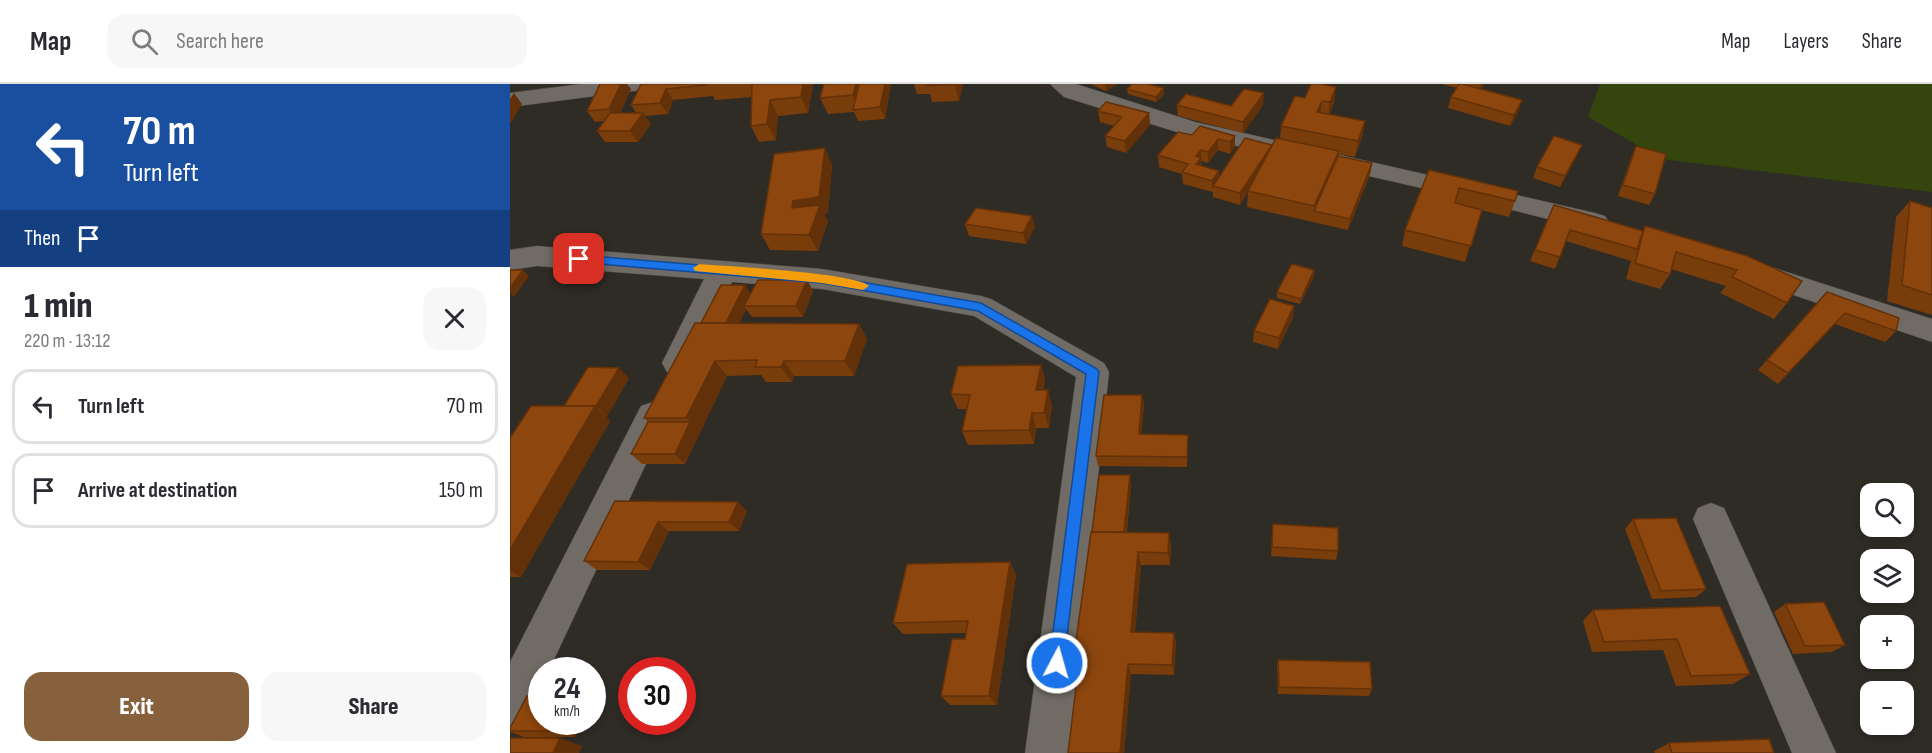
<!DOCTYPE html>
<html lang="en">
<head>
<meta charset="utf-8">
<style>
  body { margin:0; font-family:"Sofia Sans Condensed",sans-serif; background:#f7f7f7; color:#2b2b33; height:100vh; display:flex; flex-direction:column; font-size:22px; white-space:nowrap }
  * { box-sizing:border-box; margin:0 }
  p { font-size:20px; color:#7c7c81 }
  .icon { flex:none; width:33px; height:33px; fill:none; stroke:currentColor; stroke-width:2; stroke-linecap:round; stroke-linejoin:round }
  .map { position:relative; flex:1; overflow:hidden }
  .side { display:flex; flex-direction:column; background:#fff; width:510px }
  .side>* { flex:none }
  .hud { background:#1a4fa0; color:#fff; overflow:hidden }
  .tools { position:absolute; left:1350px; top:399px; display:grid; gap:12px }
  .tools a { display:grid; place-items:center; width:54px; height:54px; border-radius:12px; background:#fff; box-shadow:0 3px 9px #0003; font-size:30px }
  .speed { position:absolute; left:18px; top:573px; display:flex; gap:12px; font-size:30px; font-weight:700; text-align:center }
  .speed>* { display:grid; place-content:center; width:78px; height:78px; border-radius:50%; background:#fff; box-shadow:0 3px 9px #0003; line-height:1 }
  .speed small { font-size:15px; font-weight:400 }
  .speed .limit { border:9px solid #d22; background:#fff; color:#111 }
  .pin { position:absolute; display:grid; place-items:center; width:51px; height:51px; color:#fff; margin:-26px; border-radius:12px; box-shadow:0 3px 9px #0006 }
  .me { position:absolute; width:66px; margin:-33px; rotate:6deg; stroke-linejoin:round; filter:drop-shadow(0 0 4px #0008) }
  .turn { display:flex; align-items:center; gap:21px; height:126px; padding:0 24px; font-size:27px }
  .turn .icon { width:78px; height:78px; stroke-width:2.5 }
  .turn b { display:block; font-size:42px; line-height:51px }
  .then { display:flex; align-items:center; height:57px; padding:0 24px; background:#0003; gap:12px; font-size:22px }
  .round { display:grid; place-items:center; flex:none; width:63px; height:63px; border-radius:18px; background:#f7f7f7 }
  .overview { display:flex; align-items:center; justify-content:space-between; height:102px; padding:0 24px }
  h1 { font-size:36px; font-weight:800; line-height:45px }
  .cta { display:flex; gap:12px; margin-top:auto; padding:12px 24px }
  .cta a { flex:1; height:69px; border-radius:18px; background:#87603e; color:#fff; font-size:24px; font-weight:800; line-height:69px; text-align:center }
  .cta a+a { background:#f7f7f7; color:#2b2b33 }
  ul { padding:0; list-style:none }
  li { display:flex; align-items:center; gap:18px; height:75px; margin:0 12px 9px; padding:0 12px; border:3px solid #e1e1e2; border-radius:18px }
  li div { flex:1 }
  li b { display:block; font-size:22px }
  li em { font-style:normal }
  header { display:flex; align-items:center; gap:36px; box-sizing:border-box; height:84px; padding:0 30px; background:#fff; border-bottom:2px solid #e1e1e2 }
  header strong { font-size:28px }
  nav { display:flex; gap:33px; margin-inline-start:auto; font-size:21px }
  .search { width:420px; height:54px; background:#f7f7f7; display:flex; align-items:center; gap:15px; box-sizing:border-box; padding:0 21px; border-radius:18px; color:#7c7c81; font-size:22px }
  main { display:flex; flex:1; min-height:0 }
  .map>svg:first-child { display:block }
</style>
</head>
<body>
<header>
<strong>Map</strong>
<div class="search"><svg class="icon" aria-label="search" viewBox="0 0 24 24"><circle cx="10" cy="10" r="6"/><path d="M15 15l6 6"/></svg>Search here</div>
<nav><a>Map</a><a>Layers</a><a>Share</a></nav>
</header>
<main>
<section class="side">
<div class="hud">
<div class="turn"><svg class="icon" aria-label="left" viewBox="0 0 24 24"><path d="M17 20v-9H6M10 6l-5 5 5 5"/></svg><div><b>70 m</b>Turn left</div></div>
<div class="then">Then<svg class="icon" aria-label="arrive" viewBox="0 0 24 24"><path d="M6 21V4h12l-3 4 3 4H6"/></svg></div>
</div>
<div class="overview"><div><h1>1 min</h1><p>220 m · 13:12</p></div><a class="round"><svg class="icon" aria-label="close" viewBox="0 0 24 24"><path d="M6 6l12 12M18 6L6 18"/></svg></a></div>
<ul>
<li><svg class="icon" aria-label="left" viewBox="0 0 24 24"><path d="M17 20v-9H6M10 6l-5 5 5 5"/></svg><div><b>Turn left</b></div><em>70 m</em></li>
<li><svg class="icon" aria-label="arrive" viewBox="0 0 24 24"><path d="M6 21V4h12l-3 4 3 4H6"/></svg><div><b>Arrive at destination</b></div><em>150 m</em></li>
</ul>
<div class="cta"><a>Exit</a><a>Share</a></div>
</section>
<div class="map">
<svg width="1422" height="669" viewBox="0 0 1422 669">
  <rect width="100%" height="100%" fill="#2f2c26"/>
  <polygon fill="#34450e" points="1090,0 1422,0 1422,108 1152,75 1078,33"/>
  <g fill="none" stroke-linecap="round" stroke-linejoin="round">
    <defs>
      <g id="minor">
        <polygon points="71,0 136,0 133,5 125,7 0,23 0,9"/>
        <polygon points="540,0 566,0 685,38 1085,129 1095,132 1099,138 1095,144 1085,147 955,114 670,49 554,13"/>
        <polygon points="27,162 312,185 471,212 481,215 594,279 599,288 559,669 515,669 566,293 464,232 312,205 222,198 179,288 168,291 157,288 152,279 194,195 27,182 0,186 0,166"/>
        <polygon points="1246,178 1422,235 1422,258 1236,195 1232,188 1236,181"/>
        <polygon points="143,318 155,322 159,331 39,586 32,586 32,601 15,637 0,643 0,578 131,322"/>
        <polygon points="1201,419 1214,424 1326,669 1282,669 1183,435 1188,424"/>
      </g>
    </defs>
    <use href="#minor" stroke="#494742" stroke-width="1"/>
    <use href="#minor" fill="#706c65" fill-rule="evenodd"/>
  </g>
  <g fill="#793c0b">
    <polygon points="131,0 303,0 298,29 268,32 266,56 249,58 241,42 242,13 205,16 203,12 163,16 158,30 135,32 141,40 128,58 95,58 87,47 94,37 85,38 77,27 121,5 110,29 126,29 121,21"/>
    <polygon points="314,0 381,0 375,35 348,37 344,28 318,30 310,14"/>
    <polygon points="404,0 453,0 449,17 422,18 420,10 407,10"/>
    <polygon points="580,0 607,0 596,7"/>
    <polygon points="932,0 974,0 971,5 1012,16 1008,28 1000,42 938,24 941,13 947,4"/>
    <polygon points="654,4 654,10 646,18 618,10 617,5"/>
    <polygon points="785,12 824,19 819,31 855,37 852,53 845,73 829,70 828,72 862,79 860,90 838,146 737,123 738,108 730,121 703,113 703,108 673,100 672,90 649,83 648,71 682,51 725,52 725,63 720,70 708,66 698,79 691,77 691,82 709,87 709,92 762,61 761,63 770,55 771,42"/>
    <polygon points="667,21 721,22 753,21 733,49 668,32"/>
    <polygon points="588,27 639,29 640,41 616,69 597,63 595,52 604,42 590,38"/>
    <polygon points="1126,62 1145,110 1139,121 1108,112 1121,74"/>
    <polygon points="1067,72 1050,103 1023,94 1027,83"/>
    <polygon points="322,80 318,129 314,130 318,137 308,167 260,166 251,150"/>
    <polygon points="919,86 1005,117 999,133 971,126 955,178 892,162 895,146"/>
    <polygon points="1400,117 1422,124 1422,231 1377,217 1386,133"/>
    <polygon points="1044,121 1133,147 1135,142 1237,172 1277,219 1264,235 1210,209 1216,202 1161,185 1160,190 1150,205 1116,195 1121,177 1056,157 1045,185 1020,177"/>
    <polygon points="455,140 525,143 516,160 459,152"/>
    <polygon points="804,186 804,192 790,220 767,214 767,208"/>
    <polygon points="297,196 303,207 293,233 242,233 236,225 229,239 349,240 357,255 344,292 284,292 282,298 256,298 251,291 217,292 175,380 132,380 121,370 138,338 134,334 191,239"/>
    <polygon points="1317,208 1386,247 1375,258 1325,240 1268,300 1248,286"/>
    <polygon points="783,233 768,265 743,258 744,247"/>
    <polygon points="531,281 535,296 533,306 542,321 539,344 526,344 524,360 458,361 452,347 457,325 448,325 441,310"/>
    <polygon points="119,294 96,333 100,337 11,493 0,493 0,354 54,322"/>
    <polygon points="632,311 634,321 631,350 678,361 677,383 588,382 586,372"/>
    <polygon points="621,401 617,448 659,449 661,462 660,481 631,481 625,548 664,549 666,559 664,591 621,590 614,669 558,669 568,589 563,579 582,448"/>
    <polygon points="105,417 237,427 229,447 159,447 140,486 87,486 74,477"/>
    <polygon points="1123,435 1196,505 1186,513 1142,515 1115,445"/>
    <polygon points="763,440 828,467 826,476 761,472"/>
    <polygon points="500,478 506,491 487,621 440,621 431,612 455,555 456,549 393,550 383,539"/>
    <polygon points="1275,520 1335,561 1322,568 1283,570 1264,528"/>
    <polygon points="1210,522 1240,590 1223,600 1166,602 1153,566 1082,568 1073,537 1083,526"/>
    <polygon points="768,576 862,605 859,612 768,610 767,583"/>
    <polygon points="32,638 72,638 65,653 14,653 0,648 0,644"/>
    <polygon points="1159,659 1264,669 1145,669 1144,667"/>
  </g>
  <g fill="#633109">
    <polygon points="111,0 117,0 121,5 107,36 99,25"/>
    <polygon points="293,0 303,0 298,29 291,13"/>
    <polygon points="346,0 356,0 349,25 343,11"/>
    <polygon points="375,0 381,0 375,35 370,23"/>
    <polygon points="445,0 453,0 449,17 445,1"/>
    <polygon points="595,0 607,0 596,7"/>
    <polygon points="970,0 974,0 967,10"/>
    <polygon points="826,3 824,19 818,34 820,18"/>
    <polygon points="654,4 654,10 646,18 646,13"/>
    <polygon points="156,5 163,16 158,30 150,19"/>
    <polygon points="4,9 12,20 1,39 0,37 0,15"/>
    <polygon points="754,9 753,21 733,49 733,38"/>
    <polygon points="260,16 268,32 266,56 257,40"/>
    <polygon points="1012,16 1008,28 1000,42 1004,31"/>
    <polygon points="812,17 810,33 807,28"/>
    <polygon points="133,29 141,40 128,58 120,47"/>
    <polygon points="639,29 640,41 616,69 615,57"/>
    <polygon points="855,37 852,53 845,73 848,57"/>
    <polygon points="725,52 725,63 720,70 720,58"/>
    <polygon points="708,55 708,66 698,79 698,68"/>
    <polygon points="762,61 761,72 730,121 730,109"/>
    <polygon points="1072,61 1067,72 1050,103 1055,92"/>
    <polygon points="315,64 322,80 318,129 314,130 318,137 308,167 299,151 282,124 283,117"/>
    <polygon points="691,66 691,85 687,92 686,72"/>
    <polygon points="829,67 827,83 804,127 804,122"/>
    <polygon points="862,79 860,90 838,146 840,135"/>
    <polygon points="709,87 709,98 703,102 702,108 702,97"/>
    <polygon points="522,132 525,143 516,160 513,149"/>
    <polygon points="13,186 19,192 4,213 0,209 0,204"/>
    <polygon points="804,186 804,192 790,220 791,215"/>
    <polygon points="297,196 303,207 293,233 286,222"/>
    <polygon points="235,201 242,212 234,222 236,225 222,255 214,244"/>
    <polygon points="784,222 783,233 768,265 769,254"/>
    <polygon points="349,240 357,255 344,292 335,277"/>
    <polygon points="205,277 217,292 175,380 165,370 180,338 176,334"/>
    <polygon points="274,277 284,292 282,298 271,283"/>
    <polygon points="531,281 535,296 531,321 526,306"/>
    <polygon points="109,284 119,294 97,333 86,322"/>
    <polygon points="538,306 542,321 539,344 534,329"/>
    <polygon points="632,311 634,321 630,361 629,350"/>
    <polygon points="85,322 100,337 11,493 0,487 0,466"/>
    <polygon points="522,329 526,344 524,360 519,346"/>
    <polygon points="620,391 621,401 615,461 614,452"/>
    <polygon points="228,418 237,427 229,447 219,438"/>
    <polygon points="148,438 159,447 140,486 128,478"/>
    <polygon points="659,449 661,462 660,481 658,469"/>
    <polygon points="628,468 631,481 624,559 621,548"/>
    <polygon points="500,478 506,491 487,621 479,612"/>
    <polygon points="664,549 666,559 664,591 662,581"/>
    <polygon points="618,580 621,590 614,669 610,669"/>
    <polygon points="54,638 72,638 65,653 50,647"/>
    <polygon points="50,654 72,662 69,669 43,669"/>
  </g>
  <g fill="#8d460d" stroke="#633109" stroke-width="1.5">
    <polygon points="90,0 111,0 99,25 77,27"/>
    <polygon points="131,0 196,0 196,1 156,5 150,19 121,21"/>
    <polygon points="242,0 293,0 291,13 260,16 257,40 241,42"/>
    <polygon points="314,0 346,0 343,11 310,14"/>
    <polygon points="349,0 375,0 370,23 343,26"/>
    <polygon points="418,0 445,0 417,2"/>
    <polygon points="622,0 638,0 654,4 646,13 617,5"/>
    <polygon points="801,0 811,0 826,3 820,18 812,17 807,28 855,37 848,57 771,42 785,12 795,14"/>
    <polygon points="949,0 952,0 1012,16 1004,31 941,13"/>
    <polygon points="734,5 754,9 733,38 667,21 676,10 721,22"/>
    <polygon points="596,18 639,29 615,57 595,52 612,33 588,27"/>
    <polygon points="100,29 133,29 120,47 87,47"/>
    <polygon points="690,42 725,52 720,58 708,55 698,68 691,66 686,72 691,74 686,80 709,87 702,97 672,88 678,80 648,71 668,48 682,51"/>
    <polygon points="1044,52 1072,61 1055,92 1027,83"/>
    <polygon points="735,54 762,61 730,109 703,102"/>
    <polygon points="766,54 829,67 804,122 738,107"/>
    <polygon points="1126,62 1156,70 1145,110 1113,101"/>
    <polygon points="315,64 309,113 283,117 282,124 310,121 299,151 251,150 264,70"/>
    <polygon points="828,72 862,79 840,135 804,127"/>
    <polygon points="919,86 1008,107 1005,117 949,104 945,119 972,126 961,162 895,146"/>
    <polygon points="1400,117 1422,124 1422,211 1392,201"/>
    <polygon points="1044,121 1133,147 1127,165 1060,146 1050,173 1025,166"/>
    <polygon points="466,124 522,132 513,149 455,140"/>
    <polygon points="1135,142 1237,172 1292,197 1277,219 1222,193 1227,186 1166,168 1160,190 1125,179"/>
    <polygon points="782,180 804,186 791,215 767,208"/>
    <polygon points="0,186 13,186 0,204"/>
    <polygon points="248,196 297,196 286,222 234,222"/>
    <polygon points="211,201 235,201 216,239 191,239"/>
    <polygon points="1317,208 1389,234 1386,247 1335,229 1278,289 1257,276"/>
    <polygon points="760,215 784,222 769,254 744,247"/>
    <polygon points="185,239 349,240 335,277 274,277 271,283 245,283 247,276 205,277 176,334 134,334"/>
    <polygon points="531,281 526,306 538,306 534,329 522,329 519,346 452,347 460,311 441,310 448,282"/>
    <polygon points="78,283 109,284 86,322 54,322"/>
    <polygon points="594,311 632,311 629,350 678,351 677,373 586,372"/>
    <polygon points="21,322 85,322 0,466 0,354"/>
    <polygon points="138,338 180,338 165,370 121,370"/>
    <polygon points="589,391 620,391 614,448 582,448"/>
    <polygon points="105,417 228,418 219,438 148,438 128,478 74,477"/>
    <polygon points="1166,434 1196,505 1151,507 1123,435"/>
    <polygon points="763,440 828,444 828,467 762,463"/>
    <polygon points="581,448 659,449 658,469 628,468 621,548 664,549 662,581 618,580 610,669 558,669 569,579 563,579"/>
    <polygon points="500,478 479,612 431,612 442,555 455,555 458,537 383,539 397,480"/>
    <polygon points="1314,518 1335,561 1295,562 1275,520"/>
    <polygon points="1210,522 1240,590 1181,592 1167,555 1094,558 1083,526"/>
    <polygon points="768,576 860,578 862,605 769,603"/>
    <polygon points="17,612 32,612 32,638 54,638 50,647 0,647 0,644"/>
    <polygon points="0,654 50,654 43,669 0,669"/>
    <polygon points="1259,655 1264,669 1162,669 1159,659"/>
  </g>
  <polygon fill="#1a73e8" stroke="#114b97" stroke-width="1.5" points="69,171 312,191 471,219 587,285 589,288 553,585 547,588 541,585 539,579 576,290 468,227 312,199 65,178 64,175"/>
  <path fill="#f59e0b" d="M189,180C215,182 348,189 359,202L353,206L312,199L185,187L183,184Z"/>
</svg>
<div class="tools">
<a><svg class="icon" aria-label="search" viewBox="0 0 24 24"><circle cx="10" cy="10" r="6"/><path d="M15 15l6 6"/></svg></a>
<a><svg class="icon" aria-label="layers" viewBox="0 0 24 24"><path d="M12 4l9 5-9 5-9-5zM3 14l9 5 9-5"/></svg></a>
<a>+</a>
<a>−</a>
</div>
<div class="speed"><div>24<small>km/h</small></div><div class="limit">30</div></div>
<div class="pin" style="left:69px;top:175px;background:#d93025"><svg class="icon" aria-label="arrive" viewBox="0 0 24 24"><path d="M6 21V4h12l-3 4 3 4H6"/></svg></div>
<svg class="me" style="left:547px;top:579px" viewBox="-20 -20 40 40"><circle r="17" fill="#1a73e8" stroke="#fff" stroke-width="3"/><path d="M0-11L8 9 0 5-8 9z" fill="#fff"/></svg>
</div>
</main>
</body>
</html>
